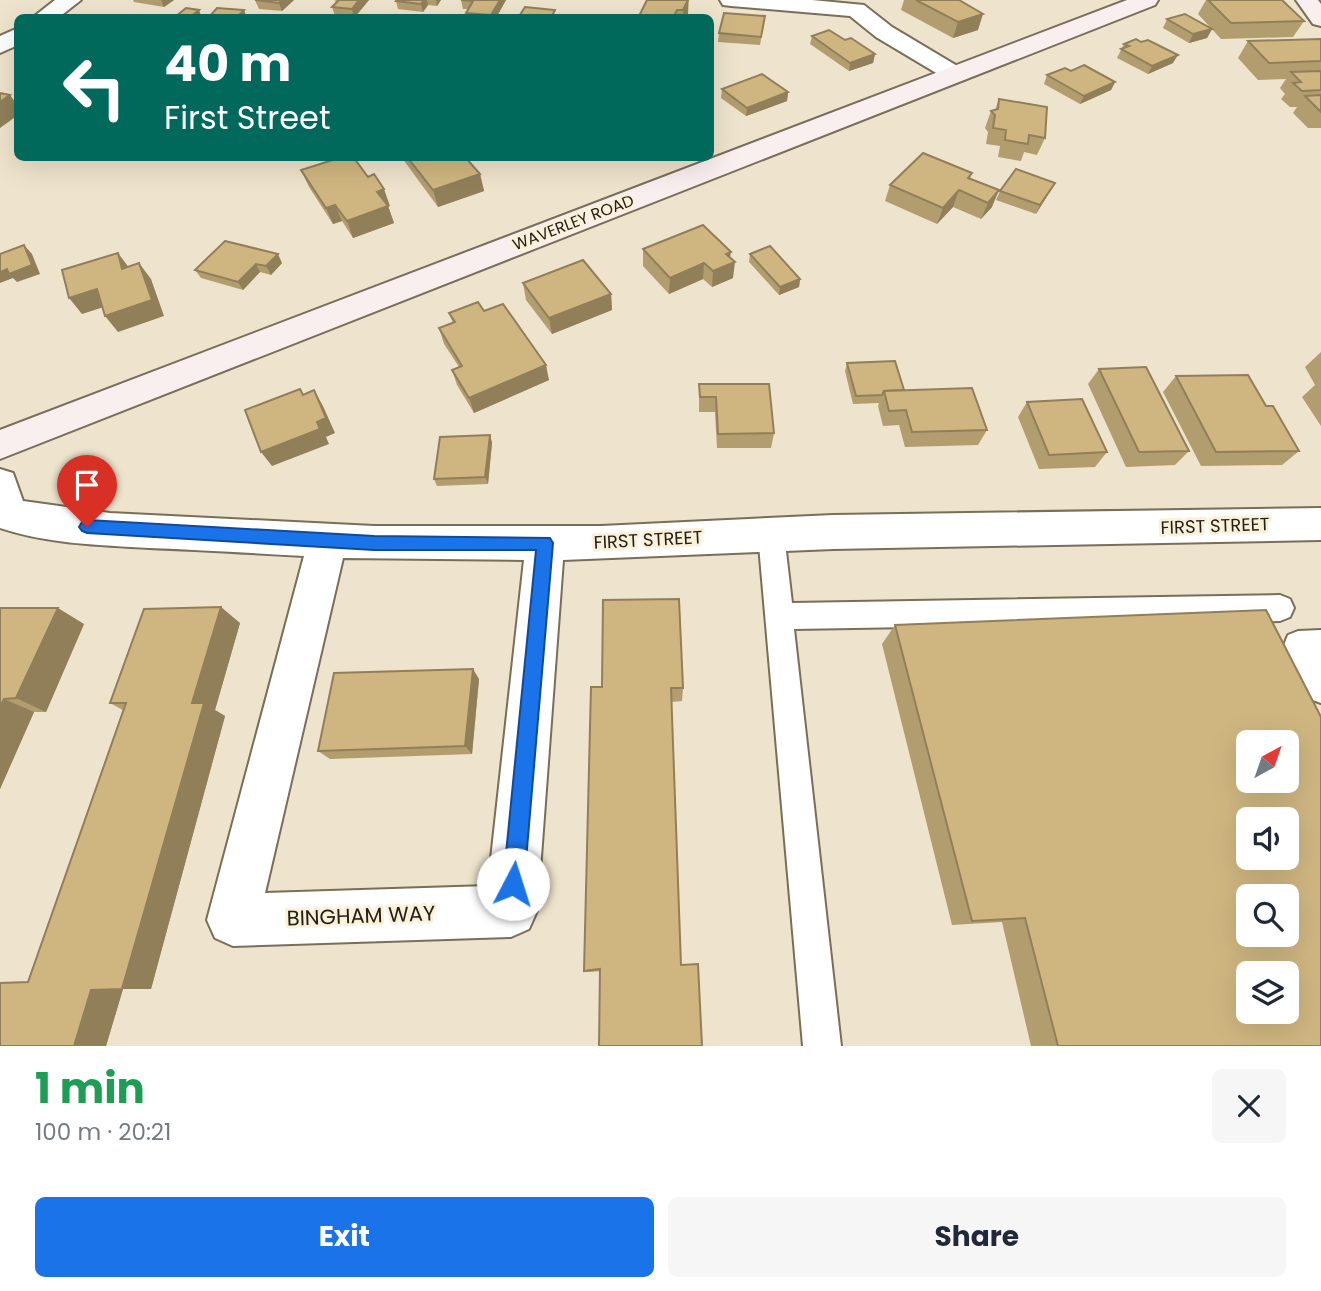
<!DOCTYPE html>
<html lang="en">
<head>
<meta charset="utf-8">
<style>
  body { margin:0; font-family:Poppins,sans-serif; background:#f6f6f7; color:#1f2937; height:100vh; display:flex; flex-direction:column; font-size:26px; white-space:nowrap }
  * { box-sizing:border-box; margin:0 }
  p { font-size:23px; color:#747a83 }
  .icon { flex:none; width:38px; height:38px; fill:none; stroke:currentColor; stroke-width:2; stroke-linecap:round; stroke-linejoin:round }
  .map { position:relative; height:1046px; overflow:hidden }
  .side { display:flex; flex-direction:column; background:#fff; flex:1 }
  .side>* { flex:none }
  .top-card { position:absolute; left:14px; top:14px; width:700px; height:147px; border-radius:10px; box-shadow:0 7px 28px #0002; background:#00695c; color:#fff; overflow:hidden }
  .needle { width:46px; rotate:40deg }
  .controls { position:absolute; left:1236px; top:730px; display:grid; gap:14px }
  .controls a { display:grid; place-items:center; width:63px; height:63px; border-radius:10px; background:#fff; box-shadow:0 7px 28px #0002; font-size:35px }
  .pin { position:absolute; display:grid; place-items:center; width:60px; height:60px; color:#fff; margin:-72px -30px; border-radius:50% 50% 50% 0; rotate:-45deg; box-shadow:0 0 7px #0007 }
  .pin .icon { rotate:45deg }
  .me { position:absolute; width:77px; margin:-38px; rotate:5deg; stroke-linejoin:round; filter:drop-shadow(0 0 5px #0008) }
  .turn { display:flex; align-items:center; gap:24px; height:147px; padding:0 35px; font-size:32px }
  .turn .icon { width:91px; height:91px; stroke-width:2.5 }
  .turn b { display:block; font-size:49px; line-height:60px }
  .round { display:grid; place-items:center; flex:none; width:74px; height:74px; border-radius:10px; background:#f6f6f7 }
  .headline { display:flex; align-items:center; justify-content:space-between; height:119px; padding:0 35px }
  h1 { font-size:42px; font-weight:700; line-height:52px; color:#1e9e55 }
  .cta { display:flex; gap:14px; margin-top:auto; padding:14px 35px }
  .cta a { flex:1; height:80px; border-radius:10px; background:#1a73e8; color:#fff; font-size:28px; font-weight:700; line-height:80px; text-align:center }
  .cta a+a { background:#f6f6f7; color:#1f2937 }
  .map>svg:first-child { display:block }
</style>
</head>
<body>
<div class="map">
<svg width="1321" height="1046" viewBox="0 0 1321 1046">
  <rect width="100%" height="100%" fill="#eee3cc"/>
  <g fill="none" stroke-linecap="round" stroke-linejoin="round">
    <defs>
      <g id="lane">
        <polygon points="771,523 780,526 784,534 792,603 1280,595 1290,599 1294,608 1290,617 1280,621 794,629 841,1046 803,1046 758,534 762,526"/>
        <polygon points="1321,630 1321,703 1310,699 1284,645 1288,635 1298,631"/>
      </g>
      <g id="street">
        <polygon points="55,0 81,0 58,18 32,18"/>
        <polygon points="720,0 812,0 864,5 892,27 964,70 968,75 964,80 948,80 876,37 850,16 731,6 723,5"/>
        <polygon points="18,28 18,45 0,53 0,36"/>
        <path d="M0,469L13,473L23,501L110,513L374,526H601L833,515L1321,508V540L833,549L563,560L537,911L529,929L511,937L233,946L215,938L207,920L304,556C252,553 200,550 149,548C100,545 47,544 0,528ZM343,558L524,560L488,886L265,893Z"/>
      </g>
      <g id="secondary">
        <polygon points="1127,0 1158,0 1155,5 0,459 0,430"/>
        <polygon points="1296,0 1318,0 1321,4 1321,26 1313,24"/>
      </g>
    </defs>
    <use href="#lane" stroke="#786e59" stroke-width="4"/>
    <use href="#street" stroke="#786e59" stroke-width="4"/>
    <use href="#secondary" stroke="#786e59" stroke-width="4"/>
    <use href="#lane" fill="#fff" fill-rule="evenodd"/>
    <use href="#street" fill="#fff" fill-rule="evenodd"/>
    <use href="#secondary" fill="#f9efef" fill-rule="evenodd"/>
  </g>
  <g fill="#b29d6f">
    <polygon points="133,0 174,0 164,7 134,2"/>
    <polygon points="255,0 294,0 282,11 259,9"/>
    <polygon points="335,0 369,0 354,18 335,16 332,7 336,3"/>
    <polygon points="397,0 441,0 437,6 428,5 423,12 398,9 396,1"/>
    <polygon points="461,0 506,0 496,18 467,18 466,13 468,9 463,9"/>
    <polygon points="689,0 688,14 687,18 638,18"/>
    <polygon points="904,0 959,0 978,30 953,38 901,10"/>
    <polygon points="1206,0 1282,0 1304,21 1293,37 1221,39 1198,14"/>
    <polygon points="1167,19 1212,29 1207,38 1189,43 1163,28"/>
    <polygon points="764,24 760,45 718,42 719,33"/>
    <polygon points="812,36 845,40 875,54 873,63 849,71 810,44"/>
    <polygon points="1321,39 1321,128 1308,128 1293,113 1297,107 1290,107 1281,99 1285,94 1280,88 1286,79 1258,80 1238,58 1248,41"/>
    <polygon points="1124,44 1173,63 1148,74 1117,58"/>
    <polygon points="1047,75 1115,82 1111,90 1080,104 1044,84"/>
    <polygon points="722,89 788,92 787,101 746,116 721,98"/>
    <polygon points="999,99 1045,138 1037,155 1024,152 1021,161 998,157 1000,146 986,144 988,132 985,128 991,111 995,110"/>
    <polygon points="402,158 466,158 480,174 484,191 438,207"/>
    <polygon points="301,170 390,206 388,206 394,223 353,238 342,221 333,224 309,187"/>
    <polygon points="972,173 970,179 992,207 981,219 953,207 937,224 885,201 890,185"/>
    <polygon points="1055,183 1036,214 996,200 1000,191"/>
    <polygon points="225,241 282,263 271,275 260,272 243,290 201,278 195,270"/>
    <polygon points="643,249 730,258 733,278 712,287 703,279 669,294 643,266"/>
    <polygon points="750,254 800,279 799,287 779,295 749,262"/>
    <polygon points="523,283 611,294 612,310 552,334 526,300"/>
    <polygon points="484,311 549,380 474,413 457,385 452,370 459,367 444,344 439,328 453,323 449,313"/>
    <polygon points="1321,352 1321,426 1302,397 1315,385 1305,367"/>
    <polygon points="847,363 904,390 987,430 978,445 905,447 899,425 883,426 878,406 879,403 853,404 845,371"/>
    <polygon points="1099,369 1189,451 1175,465 1126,467 1088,384"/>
    <polygon points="1176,376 1266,406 1299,451 1282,465 1201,466 1163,392"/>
    <polygon points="699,384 774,433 771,448 717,448 715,412 699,412"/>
    <polygon points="1027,402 1107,452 1095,467 1039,469 1018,417"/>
    <polygon points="490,435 492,443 488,484 437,486 434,479"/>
    <polygon points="0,608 84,624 46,712 34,712 0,789"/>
    <polygon points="240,623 215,710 225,716 151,989 123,989 106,1046 0,1046 28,982 123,710 110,703"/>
    <polygon points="895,625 1321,1046 1031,1046 1002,922 952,925 882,644"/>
    <polygon points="479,679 472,754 330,759 318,751"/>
    <polygon points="591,687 683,688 682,701 671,702 681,965 589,972 584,971"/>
  </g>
  <g fill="#917f5a">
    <polygon points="161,0 174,0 164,7"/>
    <polygon points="282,0 294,0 282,11 279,3"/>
    <polygon points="359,0 369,0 354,18 352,9"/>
    <polygon points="424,0 427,0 428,5 423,12 421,4"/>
    <polygon points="436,0 441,0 437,6"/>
    <polygon points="500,0 506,0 496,18 491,18 491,15"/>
    <polygon points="688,0 688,14 687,18 683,18 683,10"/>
    <polygon points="199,10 202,18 189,18"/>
    <polygon points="244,10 247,18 236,18"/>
    <polygon points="983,14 978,30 953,38 958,22"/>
    <polygon points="1212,29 1207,38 1189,43 1193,34"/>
    <polygon points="875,54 873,63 849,71 850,63"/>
    <polygon points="1178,55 1173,63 1148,74 1152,66"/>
    <polygon points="1115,82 1111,90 1080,104 1084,96"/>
    <polygon points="788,92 787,101 746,116 747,108"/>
    <polygon points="10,95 18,106 18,115 0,128 0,102"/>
    <polygon points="480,174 484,191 438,207 433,190"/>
    <polygon points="1055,183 1050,191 1036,214 1040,205"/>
    <polygon points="384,189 390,206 388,206 394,223 353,238 347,221 377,192"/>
    <polygon points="959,190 953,207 937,224 943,208"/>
    <polygon points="999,190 992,207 981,219 988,203"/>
    <polygon points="335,205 342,221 333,224 326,208"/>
    <polygon points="24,245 32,254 40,274 17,282 13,278 0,283 0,272"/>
    <polygon points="731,252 729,264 735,262 733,278 712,287 713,271 726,254"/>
    <polygon points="118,253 130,269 122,269"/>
    <polygon points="278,254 282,263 271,275 266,266"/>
    <polygon points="139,263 151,279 164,316 118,332 105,316"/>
    <polygon points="704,263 703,279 669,294 670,278"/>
    <polygon points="256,264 260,272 243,290 238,282"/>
    <polygon points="800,279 799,287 779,295 780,287"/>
    <polygon points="97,289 110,305 82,314 69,298"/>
    <polygon points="611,294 612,310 552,334 549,318"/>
    <polygon points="546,365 549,380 474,413 469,398"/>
    <polygon points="314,390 323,406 335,433 326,437 329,444 272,466 261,452 317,422"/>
    <polygon points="490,435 492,443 488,484 485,477"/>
    <polygon points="221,607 240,623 215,710 225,716 151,989 122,989 192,703"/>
    <polygon points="58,608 84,624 46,712 16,698"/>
    <polygon points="473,669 479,679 472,754 465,746"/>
    <polygon points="4,699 34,712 0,789 0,707"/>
    <polygon points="123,989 106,1046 74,1046 91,990"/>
  </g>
  <g fill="#cfb681" stroke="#917f5a" stroke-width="2" fill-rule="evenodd">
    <polygon points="255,0 282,0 279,3"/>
    <polygon points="339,0 359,0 352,9 332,7"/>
    <polygon points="397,0 424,0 421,4 396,1"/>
    <polygon points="461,0 500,0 491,15 466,13 473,1"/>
    <polygon points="647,0 688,0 683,10 677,10 673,18 638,18"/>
    <polygon points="916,0 959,0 983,14 958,22"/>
    <polygon points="1208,0 1282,0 1304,21 1231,23"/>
    <polygon points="525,7 555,10 551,18 518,18"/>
    <polygon points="186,8 199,10 189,18 175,17"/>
    <polygon points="217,8 244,10 236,18 208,18"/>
    <polygon points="724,13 765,16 761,37 719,33"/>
    <polygon points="1185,14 1212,29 1193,34 1167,19"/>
    <polygon points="829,30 845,40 851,38 875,54 850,63 812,36"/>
    <polygon points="1136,39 1141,42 1148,40 1178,55 1152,66 1121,49 1129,46 1124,44"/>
    <polygon points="1321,39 1321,61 1269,63 1248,41"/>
    <polygon points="1084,65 1115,82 1084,96 1047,75 1065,68 1071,71"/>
    <polygon points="1321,71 1321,90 1302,91 1293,83 1301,82 1291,72"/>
    <polygon points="762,74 788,92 747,108 722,89"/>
    <polygon points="0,93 10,95 0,102"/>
    <polygon points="1321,95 1321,112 1305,96"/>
    <polygon points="999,99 1047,107 1045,138 1029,135 1028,144 1005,140 1006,130 993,128 995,115 991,111 998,109"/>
    <polygon points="923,153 972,173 968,178 999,190 988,203 959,190 943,208 890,185"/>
    <polygon points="339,158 354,158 368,177 374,174 384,189 377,192 388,206 347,221 335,205 326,208 301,170"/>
    <polygon points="408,158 466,158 480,174 433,190"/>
    <polygon points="1016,169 1055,183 1040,205 1000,191"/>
    <polygon points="703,225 731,252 726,254 735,262 713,271 704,263 670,278 643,249"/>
    <polygon points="225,241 278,254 266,266 256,264 238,282 195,270"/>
    <polygon points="24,245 32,265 9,274 7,269 0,272 0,254"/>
    <polygon points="770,246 800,279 780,287 750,254"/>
    <polygon points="118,253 122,269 139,263 152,300 105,316 97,289 69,298 62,270"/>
    <polygon points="583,260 611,294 549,318 523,283"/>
    <polygon points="478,302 484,311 503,304 546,365 469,398 452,370 462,366 439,328 455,322 449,313"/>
    <polygon points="895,361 904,390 884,391 882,395 856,396 847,363"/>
    <polygon points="1146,367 1189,451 1139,452 1099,369"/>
    <polygon points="1248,375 1266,406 1273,406 1299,451 1216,452 1176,376"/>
    <polygon points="699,384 769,384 774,433 718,434 716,397 700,397"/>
    <polygon points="972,388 987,430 912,432 906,410 889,411 884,391"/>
    <polygon points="300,389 303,395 314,390 326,418 317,422 320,429 261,452 245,410"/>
    <polygon points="1082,399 1107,452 1049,455 1027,402"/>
    <polygon points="490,435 485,477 434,479 440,437"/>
    <polygon points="679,599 683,688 671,688 681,965 698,964 702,1046 599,1046 600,969 584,971 591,687 602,687 603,600"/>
    <polygon points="221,607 192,703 204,703 122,989 91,990 74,1046 0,1046 0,983 28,982 126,703 110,703 144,609"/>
    <polygon points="0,608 58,608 16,698 4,699 0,707"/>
    <path d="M1266,610L1321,717V1046H1058L1025,918L972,921L895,625ZM1248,742H1286V780H1248ZM1248,819H1286V858H1248ZM1248,896H1286V934H1248ZM1248,973H1286V1012H1248Z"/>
    <polygon points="473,669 465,746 318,751 334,673"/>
  </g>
  <polygon fill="#1a73e8" stroke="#114b97" stroke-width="2" points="87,520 374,536 550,538 553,543 524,884 521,891 513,894 506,891 503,884 536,550 374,550 87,533 82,531 79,527 82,522"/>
  <g text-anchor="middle" stroke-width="6" stroke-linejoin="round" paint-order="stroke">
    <g font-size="16" fill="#242017" stroke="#fbf0d9">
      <text transform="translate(573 222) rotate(-21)" y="6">WAVERLEY ROAD</text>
    </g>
    <g font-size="18" fill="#242017" stroke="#fbf0d9">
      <text transform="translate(1215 526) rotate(-2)" y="6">FIRST STREET</text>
      <text transform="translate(648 540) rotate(-3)" y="6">FIRST STREET</text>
    </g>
    <g font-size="21" fill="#242017" stroke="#fbf0d9">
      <text transform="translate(361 916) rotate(-2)" y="7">BINGHAM WAY</text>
    </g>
  </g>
</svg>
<div class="controls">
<a><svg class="needle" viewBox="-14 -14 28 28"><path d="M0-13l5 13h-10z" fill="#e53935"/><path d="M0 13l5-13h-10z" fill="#747a83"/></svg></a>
<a><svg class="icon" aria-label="sound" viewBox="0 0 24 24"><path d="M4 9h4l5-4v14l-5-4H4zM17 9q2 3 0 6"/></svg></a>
<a><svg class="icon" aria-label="search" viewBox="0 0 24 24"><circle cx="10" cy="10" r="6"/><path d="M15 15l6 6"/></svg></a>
<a><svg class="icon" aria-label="layers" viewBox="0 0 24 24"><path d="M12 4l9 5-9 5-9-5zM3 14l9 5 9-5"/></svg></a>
</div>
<div class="pin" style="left:87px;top:527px;background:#d93025"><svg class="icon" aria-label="arrive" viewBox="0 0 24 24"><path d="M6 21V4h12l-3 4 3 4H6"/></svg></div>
<svg class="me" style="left:513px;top:884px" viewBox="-20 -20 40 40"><circle r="19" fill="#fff"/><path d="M0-13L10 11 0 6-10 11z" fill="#1a73e8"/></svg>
<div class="top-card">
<div class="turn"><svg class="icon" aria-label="left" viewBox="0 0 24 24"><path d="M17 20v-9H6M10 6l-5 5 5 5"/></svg><div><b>40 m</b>First Street</div></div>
</div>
</div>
<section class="side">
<div class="headline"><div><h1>1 min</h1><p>100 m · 20:21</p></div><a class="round"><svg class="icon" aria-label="close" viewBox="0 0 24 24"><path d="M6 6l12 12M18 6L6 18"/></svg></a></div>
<div class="cta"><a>Exit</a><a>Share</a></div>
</section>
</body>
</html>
